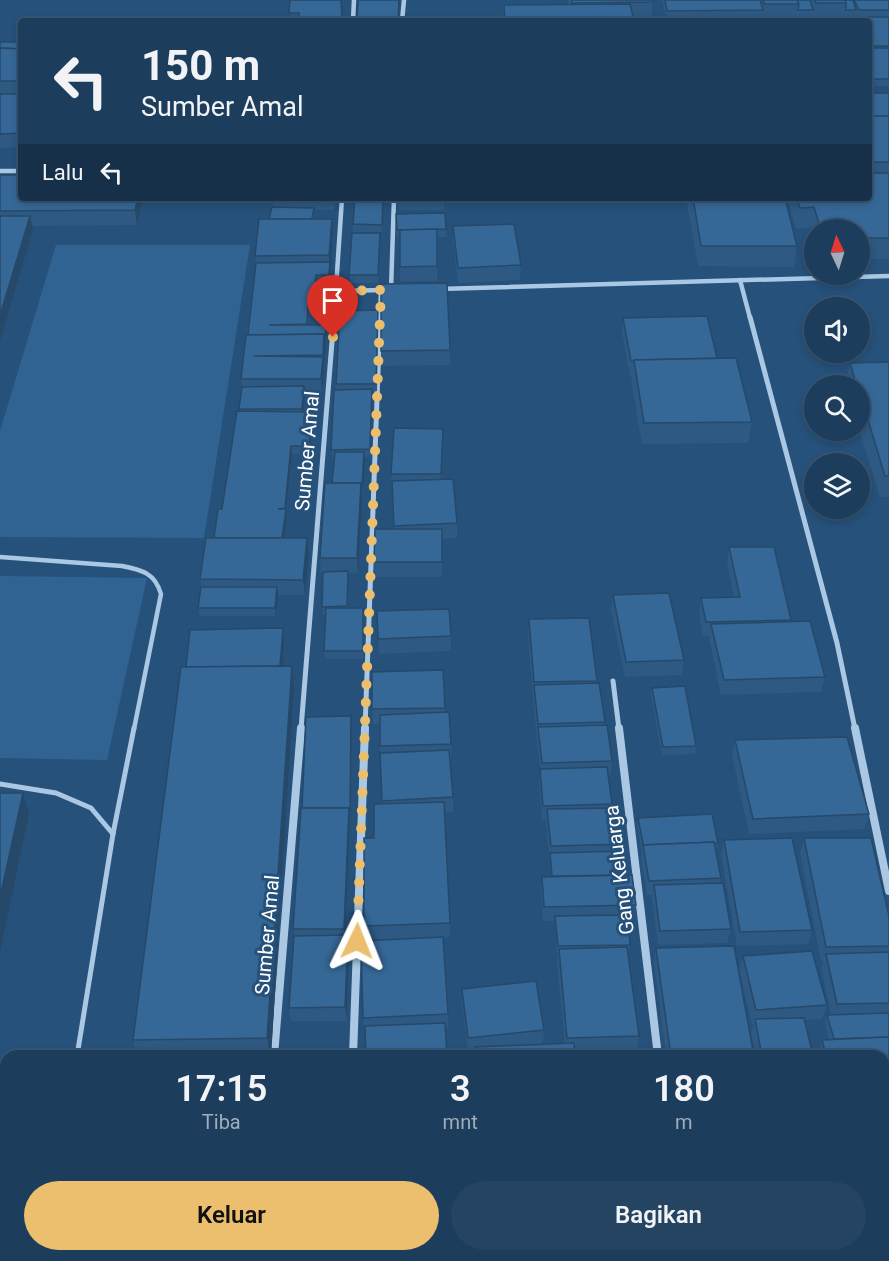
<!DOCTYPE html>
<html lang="id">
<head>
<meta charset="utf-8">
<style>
  body { margin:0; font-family:Roboto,sans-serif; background:#254462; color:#f1f3f6; height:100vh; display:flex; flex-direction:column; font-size:22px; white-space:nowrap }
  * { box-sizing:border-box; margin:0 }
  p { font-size:20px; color:#a0aebb }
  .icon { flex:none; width:33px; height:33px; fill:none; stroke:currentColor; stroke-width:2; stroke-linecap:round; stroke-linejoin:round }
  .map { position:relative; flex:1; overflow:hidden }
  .details { position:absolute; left:0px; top:1050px; width:890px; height:212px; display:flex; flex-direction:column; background:#1c3d5c; border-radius:18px 18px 0 0; box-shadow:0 3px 9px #0003,0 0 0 2px #3a5672 }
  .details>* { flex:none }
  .guide { position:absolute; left:18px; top:18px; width:854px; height:183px; border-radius:6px; box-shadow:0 3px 9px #0003,0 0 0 2px #3a5672; background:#1c3d5c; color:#f1f3f6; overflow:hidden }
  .needle { width:39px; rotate:356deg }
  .controls { position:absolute; left:804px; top:219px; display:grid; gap:12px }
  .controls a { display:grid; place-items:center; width:66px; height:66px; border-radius:50%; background:#1c3d5c; box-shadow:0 3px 9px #0003,0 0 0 2px #3a5672; font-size:30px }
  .pin { position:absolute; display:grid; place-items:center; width:51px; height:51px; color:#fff; margin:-62px -26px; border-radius:50% 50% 50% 0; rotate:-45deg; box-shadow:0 0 6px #0007 }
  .pin .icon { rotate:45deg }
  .me { position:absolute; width:66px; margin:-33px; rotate:2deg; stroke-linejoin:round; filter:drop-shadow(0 0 4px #0008) }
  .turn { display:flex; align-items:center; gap:21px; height:126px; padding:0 24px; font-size:27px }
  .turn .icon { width:78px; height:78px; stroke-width:2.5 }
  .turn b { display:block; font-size:42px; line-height:51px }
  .then { display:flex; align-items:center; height:57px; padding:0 24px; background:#0003; gap:12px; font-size:22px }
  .eta { display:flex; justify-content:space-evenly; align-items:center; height:102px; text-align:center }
  .eta b { font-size:36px; font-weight:600; line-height:42px }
  .cta { display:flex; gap:12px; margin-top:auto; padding:12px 24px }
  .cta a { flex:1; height:69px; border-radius:36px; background:#ecbf6f; color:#111; font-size:24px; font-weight:600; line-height:69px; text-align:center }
  .cta a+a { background:#254462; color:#f1f3f6 }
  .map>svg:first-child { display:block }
</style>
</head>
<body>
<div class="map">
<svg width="889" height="1261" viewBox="0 0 889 1261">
  <rect width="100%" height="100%" fill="#26517a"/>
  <g fill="#316392">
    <polygon points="56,245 250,245 204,538 0,537 0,431"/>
    <polygon points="0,576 147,578 107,760 0,758"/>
  </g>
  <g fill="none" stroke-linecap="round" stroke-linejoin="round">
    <path stroke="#aac8e4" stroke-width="4.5" d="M0,557L122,566C142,570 155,573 161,594L134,729"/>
    <g stroke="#aac8e4" stroke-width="5">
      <polyline points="0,784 56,793 91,808 113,834"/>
      <polyline points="77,1056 113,834 134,728"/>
      <polyline points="0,1131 6,1128"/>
      <polyline points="38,1261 39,1256"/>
    </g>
    <g stroke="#aac8e4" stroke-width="4.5">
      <polyline points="353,21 354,0"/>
      <polyline points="402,21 404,0"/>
      <polyline points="0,171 21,171"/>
      <polyline points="740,280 750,318"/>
      <polyline points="439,289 889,276"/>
      <polyline points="391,290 394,198"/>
      <polyline points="336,291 384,290"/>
      <polyline points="334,318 342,198"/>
      <polyline points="380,318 381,290"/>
    </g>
    <g stroke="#aac8e4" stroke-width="5">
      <polyline points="750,317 837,643 855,729"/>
      <polyline points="613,681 619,729"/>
      <polyline points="301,729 334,317"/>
      <polyline points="365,729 380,317"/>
    </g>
    <g stroke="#aac8e4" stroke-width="8">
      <polyline points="619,728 658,1056"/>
      <polyline points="855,728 889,891"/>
      <polyline points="274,1056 301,728"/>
      <polyline points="353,1056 365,728"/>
      <polyline points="257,1256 257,1261"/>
      <polyline points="345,1256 345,1261"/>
      <polyline points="681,1256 682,1261"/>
    </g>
  </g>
  <g fill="#2e5982">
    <polygon points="290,0 342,21 290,20"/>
    <polygon points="568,0 653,0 651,21 503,21 504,5 568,4"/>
    <polygon points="662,0 889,0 889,86 868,86 868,21 665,21 666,17"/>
    <polygon points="0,42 21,42 21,90 20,94 21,94 21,147 0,148"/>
    <polygon points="868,93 889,93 889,259 860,259 860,230 814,230 814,243 810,228 796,228 787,198 868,198"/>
    <polygon points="0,175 143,198 137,225 32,226 33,230 0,342"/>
    <polygon points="272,198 335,198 334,210 314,210 314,219 333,233 330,283 316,283 316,291 326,290 326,314 309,314 308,325 326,333 324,372 322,394 305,394 303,412 313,420 310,454 292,454 286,510 287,517 284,538 307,538 309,554 305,595 278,595 276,616 200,616 198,608 201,587 200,579 214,538 222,509 239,411 242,387 241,379 256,263 255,256 273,207"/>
    <polygon points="355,198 384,198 382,232 353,232 353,224"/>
    <polygon points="398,198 444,198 444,210 399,210"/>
    <polygon points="686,198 785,198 797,246 794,267 698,266"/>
    <polygon points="396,214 446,229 446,237 437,237 437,281 400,281 400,238 397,238"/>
    <polygon points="453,226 521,265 520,280 458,283 453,241"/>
    <polygon points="380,233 378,283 350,283 349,275"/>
    <polygon points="378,310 377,391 372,392 371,457 365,457 363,493 361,493 358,573 348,573 348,608 363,608 363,659 325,659 324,651 326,615 323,615 323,573 321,573 320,558 332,483 335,458 332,458 331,450 336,390 336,384"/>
    <polygon points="623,318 717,358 752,422 748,443 642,444 631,381 632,376 630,376 622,333"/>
    <polygon points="450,350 450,365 382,366 381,351"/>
    <polygon points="889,362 889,497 880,497 859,430 860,386 846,386 845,384 850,363"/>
    <polygon points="443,444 441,479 457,523 457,538 442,539 442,577 375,577 374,562 394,529 391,474"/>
    <polygon points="729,547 791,620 791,621 825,677 821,692 721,695 709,639 709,636 703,637 699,613 701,598 734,597 727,562"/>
    <polygon points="613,595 684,660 682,675 625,677 611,610"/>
    <polygon points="377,611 451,636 451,651 379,654"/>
    <polygon points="529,619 597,681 605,725 612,761 611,775 608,775 612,804 612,808 625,844 624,851 627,875 636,905 634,919 628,920 630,945 629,952 628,952 639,1036 637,1050 575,1051 575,1056 475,1056 475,1051 468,1052 462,1003 462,989 544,1030 543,1044 565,1044 557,963 558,953 557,953 555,921 543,921 541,891 542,877 551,876 546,820 542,820 539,783 540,769 533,699 528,634"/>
    <polygon points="284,643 283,666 294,691 271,1056 137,1056 133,1040 186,667"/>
    <polygon points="443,670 445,712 451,744 451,759 449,759 453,797 453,812 445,812 450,937 443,938 448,1014 448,1027 364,1032 363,1018 398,939 365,940 364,926 374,838 382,804 380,753 380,724 373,724 372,709"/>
    <polygon points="652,688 696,746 695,754 662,755 651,695"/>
    <polygon points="352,724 350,823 345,935 348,935 349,949 347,1021 291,1021 289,1008 302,808"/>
    <polygon points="735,740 869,814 864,829 749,834 732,755"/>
    <polygon points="638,818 718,843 717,851 715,851 721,878 720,883 731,929 727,943 658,945 652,899 652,895 647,895 641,860 642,853 637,825"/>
    <polygon points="804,838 889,916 889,1200 884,1200 884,1056 818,1056 818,1053 822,1040 829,1040 825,1022 827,1015 831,1015 821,968 824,961 821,961 800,853"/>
    <polygon points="724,840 812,930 808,944 737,946 721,854"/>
    <polygon points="656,948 754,1056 666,1056 654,962"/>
    <polygon points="743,956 827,1005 822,1019 805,1020 813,1056 756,1056 751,1033 754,1024 752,1024 739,970"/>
    <polygon points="587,1256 677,1256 678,1261 588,1261"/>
    <polygon points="701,1256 779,1256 780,1261 702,1261"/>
    <polygon points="788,1256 858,1256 857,1257 789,1258"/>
    <polygon points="868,1256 884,1256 889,1261 870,1261"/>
  </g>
  <g fill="#26496a">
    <polygon points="21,69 21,90 19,95 16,81"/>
    <polygon points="138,198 143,198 137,225 135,210"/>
    <polygon points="30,216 33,230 0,342 0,315"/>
    <polygon points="332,219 333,233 330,283 329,255"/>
    <polygon points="326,325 326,333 324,370 323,355 324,334"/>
    <polygon points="323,357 324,372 322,394 321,379"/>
    <polygon points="304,386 305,394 303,417 302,409"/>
    <polygon points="312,412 313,420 310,454 309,446"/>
    <polygon points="291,446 292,454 286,510 287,517 282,553 279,517"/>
    <polygon points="364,452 365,460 363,493 362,485"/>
    <polygon points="361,483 362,498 358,573 357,558"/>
    <polygon points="307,538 309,554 305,595 303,580"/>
    <polygon points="277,587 278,595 276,616 275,608"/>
    <polygon points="283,628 284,643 282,689 280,674"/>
    <polygon points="292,666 294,691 271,1056 270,1056 267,1038"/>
    <polygon points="351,716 352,724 350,820 350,812"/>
    <polygon points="23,793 29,814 0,952 0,897"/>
    <polygon points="349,808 350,823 345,943 344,929"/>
    <polygon points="348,935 349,949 347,1021 345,1007"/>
    <polygon points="204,1256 208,1256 208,1261 203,1261"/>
  </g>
  <g fill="#366897" stroke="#26496a" stroke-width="1.5">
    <polygon points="290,0 341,0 342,21 299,21 299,13 289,13"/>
    <polygon points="358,0 399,0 398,21 357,21"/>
    <polygon points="572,0 653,0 653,2 572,3"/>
    <polygon points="665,0 760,0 763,10 667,11"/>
    <polygon points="763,0 797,0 799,4 764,4"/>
    <polygon points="797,0 810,0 813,10 798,10 799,4"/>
    <polygon points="815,0 845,0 846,3 816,3"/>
    <polygon points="845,0 853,0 856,10 846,10 846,3"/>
    <polygon points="854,0 889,0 889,10 859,10"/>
    <polygon points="630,4 634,21 505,21 504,5"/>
    <polygon points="666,17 889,17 889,46 868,46 868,21 666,21"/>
    <polygon points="0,42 21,42 21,49 0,48"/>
    <polygon points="0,48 21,49 21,69 16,81 0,81"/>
    <rect x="868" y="48" width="21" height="31"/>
    <rect x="868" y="93" width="21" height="23"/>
    <polygon points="0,94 21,94 21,133 0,134"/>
    <rect x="868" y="116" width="21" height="46"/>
    <polygon points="868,173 889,173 889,238 860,238 860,230 821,230 814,207 800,208 797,198 868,198"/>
    <polygon points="0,175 21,175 21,198 138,198 135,210 0,211"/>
    <polygon points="355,198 383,198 382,225 353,224"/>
    <polygon points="693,198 785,198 797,246 701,246"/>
    <polygon points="272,207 314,208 312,219 269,219"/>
    <polygon points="445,213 446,229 397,230 396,214"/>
    <polygon points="0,216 30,216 0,315"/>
    <polygon points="259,219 332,219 329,255 255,256"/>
    <polygon points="514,224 521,265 458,268 453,226"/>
    <polygon points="437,229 437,266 400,267 400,230"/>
    <polygon points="352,233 380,233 378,275 349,275"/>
    <polygon points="330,262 329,275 316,275 315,291 326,290 326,306 308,306 307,324 269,325 326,325 325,341 324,334 248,335 256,263"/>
    <polygon points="447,283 450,350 381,351 381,284"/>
    <polygon points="378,310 376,384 336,384 340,311"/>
    <polygon points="707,316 717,358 634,360 634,361 631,361 623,318"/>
    <polygon points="324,334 323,355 254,356 323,357 321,379 241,379 246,335"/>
    <polygon points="736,358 752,422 644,423 634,360"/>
    <polygon points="889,362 889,476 885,476 860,393 860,386 857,386 850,363"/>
    <polygon points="304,386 302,409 239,409 242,387"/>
    <polygon points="372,389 370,449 331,450 334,390"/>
    <polygon points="237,411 312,412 309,446 291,446 285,508 278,509 286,509 282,538 214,538 218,509 222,509"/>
    <polygon points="394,428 443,429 441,474 391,474"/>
    <polygon points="335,452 364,452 362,485 361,485 361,483 332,483"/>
    <polygon points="453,479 457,523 394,526 392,481"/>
    <polygon points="325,483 361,483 357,558 320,558"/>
    <polygon points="375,529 442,529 442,562 374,562"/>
    <polygon points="206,538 307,538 303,580 200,579"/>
    <polygon points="729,547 774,547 791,620 706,622 701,598 740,597"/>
    <polygon points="348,571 347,606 322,607 323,572"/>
    <polygon points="201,587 277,587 275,608 198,608"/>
    <polygon points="669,593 684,660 626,662 613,595"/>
    <polygon points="326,608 363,608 363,651 324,651"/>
    <polygon points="449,609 451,636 378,639 377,611"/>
    <polygon points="589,618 597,681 534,682 529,619"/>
    <polygon points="810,621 825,677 724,680 711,624"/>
    <polygon points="283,628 280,666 186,667 190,630"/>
    <polygon points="292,666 267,1038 133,1040 181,667"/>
    <polygon points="443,670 445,708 372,709 372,672"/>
    <polygon points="599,683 605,722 538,724 534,685"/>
    <polygon points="685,686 696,746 663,747 652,688"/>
    <polygon points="449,712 451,744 380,746 380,715"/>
    <polygon points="351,716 350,812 349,808 302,808 306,717"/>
    <polygon points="607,725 612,761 542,763 538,727"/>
    <polygon points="847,737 869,814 753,819 735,740"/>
    <polygon points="449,750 453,797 382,801 380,753"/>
    <polygon points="607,767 612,804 543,806 540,769"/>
    <polygon points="0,793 23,793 0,897"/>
    <polygon points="444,802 450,923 364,926 364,838 374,838 374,804"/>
    <polygon points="301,808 349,808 344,929 293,929"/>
    <polygon points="620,808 625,844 551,846 547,809"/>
    <polygon points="712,814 718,843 714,844 714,842 643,845 644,848 638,818"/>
    <polygon points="792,838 812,930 740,932 724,840"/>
    <polygon points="804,838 871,838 889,916 889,946 826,947"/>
    <polygon points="714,842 721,878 649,881 643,845"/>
    <polygon points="624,851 627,875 552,876 550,853"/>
    <polygon points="632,875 636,905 544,907 542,877"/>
    <polygon points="723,883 731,929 660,931 654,885"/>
    <polygon points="628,915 630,945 558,946 555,916"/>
    <polygon points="348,935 345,1007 289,1008 294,936"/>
    <polygon points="443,937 448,1014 363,1018 361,941"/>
    <polygon points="734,946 754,1056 671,1056 656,948"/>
    <polygon points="627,947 639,1036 567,1038 559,949"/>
    <polygon points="812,951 827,1005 756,1010 743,956"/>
    <polygon points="889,952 889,1003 837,1004 826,954"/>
    <polygon points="536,981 544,1030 468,1038 462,989"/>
    <polygon points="889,1013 889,1037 834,1039 827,1015"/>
    <polygon points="804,1018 813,1056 762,1056 755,1019"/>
    <polygon points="445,1023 447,1056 366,1056 365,1026"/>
    <polygon points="889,1037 889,1071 884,1071 884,1056 826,1056 822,1040"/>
    <polygon points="574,1043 575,1056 475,1056 475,1047"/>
    <rect x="884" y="1077" width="5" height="111"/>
    <polygon points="889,1201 889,1261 878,1261 877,1256 884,1256 884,1202"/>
    <polygon points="98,1256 204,1256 203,1261 97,1261"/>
    <rect x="272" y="1256" width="61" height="5"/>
    <rect x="356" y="1256" width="111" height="5"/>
    <rect x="492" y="1256" width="88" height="5"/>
    <polygon points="590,1256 677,1256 678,1261 591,1261"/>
    <polygon points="707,1256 779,1256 780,1261 708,1261"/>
  </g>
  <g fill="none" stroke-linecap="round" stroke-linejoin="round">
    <polyline stroke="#ecbf6f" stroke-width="10" stroke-dasharray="0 18" points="333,337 336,291 381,290 357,941"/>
  </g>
  <g text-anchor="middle" stroke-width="6" stroke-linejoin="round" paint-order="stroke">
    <g font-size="20" fill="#fff" stroke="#26517a">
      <text transform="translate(307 451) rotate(-85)" y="7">Sumber Amal</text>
      <text transform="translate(619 870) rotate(-97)" y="7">Gang Keluarga</text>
      <text transform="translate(267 935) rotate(-85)" y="7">Sumber Amal</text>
    </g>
  </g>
</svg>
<div class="controls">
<a><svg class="needle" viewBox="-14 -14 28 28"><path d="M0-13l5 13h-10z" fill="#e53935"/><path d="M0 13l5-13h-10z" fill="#a0aebb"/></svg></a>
<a><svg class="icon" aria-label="sound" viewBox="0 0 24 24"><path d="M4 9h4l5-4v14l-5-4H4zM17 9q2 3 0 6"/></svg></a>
<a><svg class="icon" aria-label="search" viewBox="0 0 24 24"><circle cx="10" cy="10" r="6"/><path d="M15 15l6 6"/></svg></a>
<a><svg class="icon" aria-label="layers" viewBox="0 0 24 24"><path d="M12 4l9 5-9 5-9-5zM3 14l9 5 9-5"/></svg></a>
</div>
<div class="pin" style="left:333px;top:337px;background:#d93025"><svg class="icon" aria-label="arrive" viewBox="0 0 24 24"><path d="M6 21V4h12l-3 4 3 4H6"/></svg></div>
<svg class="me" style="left:357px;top:941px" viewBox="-20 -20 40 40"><path d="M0-17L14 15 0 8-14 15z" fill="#ecbf6f" stroke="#fff" stroke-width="4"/></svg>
<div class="guide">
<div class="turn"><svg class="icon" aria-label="left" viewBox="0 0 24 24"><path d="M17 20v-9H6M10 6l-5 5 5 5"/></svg><div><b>150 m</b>Sumber Amal</div></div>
<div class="then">Lalu<svg class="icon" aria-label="left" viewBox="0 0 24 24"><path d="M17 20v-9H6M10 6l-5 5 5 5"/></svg></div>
</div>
<section class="details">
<div class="eta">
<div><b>17:15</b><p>Tiba</p></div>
<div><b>3</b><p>mnt</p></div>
<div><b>180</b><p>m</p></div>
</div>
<div class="cta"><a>Keluar</a><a>Bagikan</a></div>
</section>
</div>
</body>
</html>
